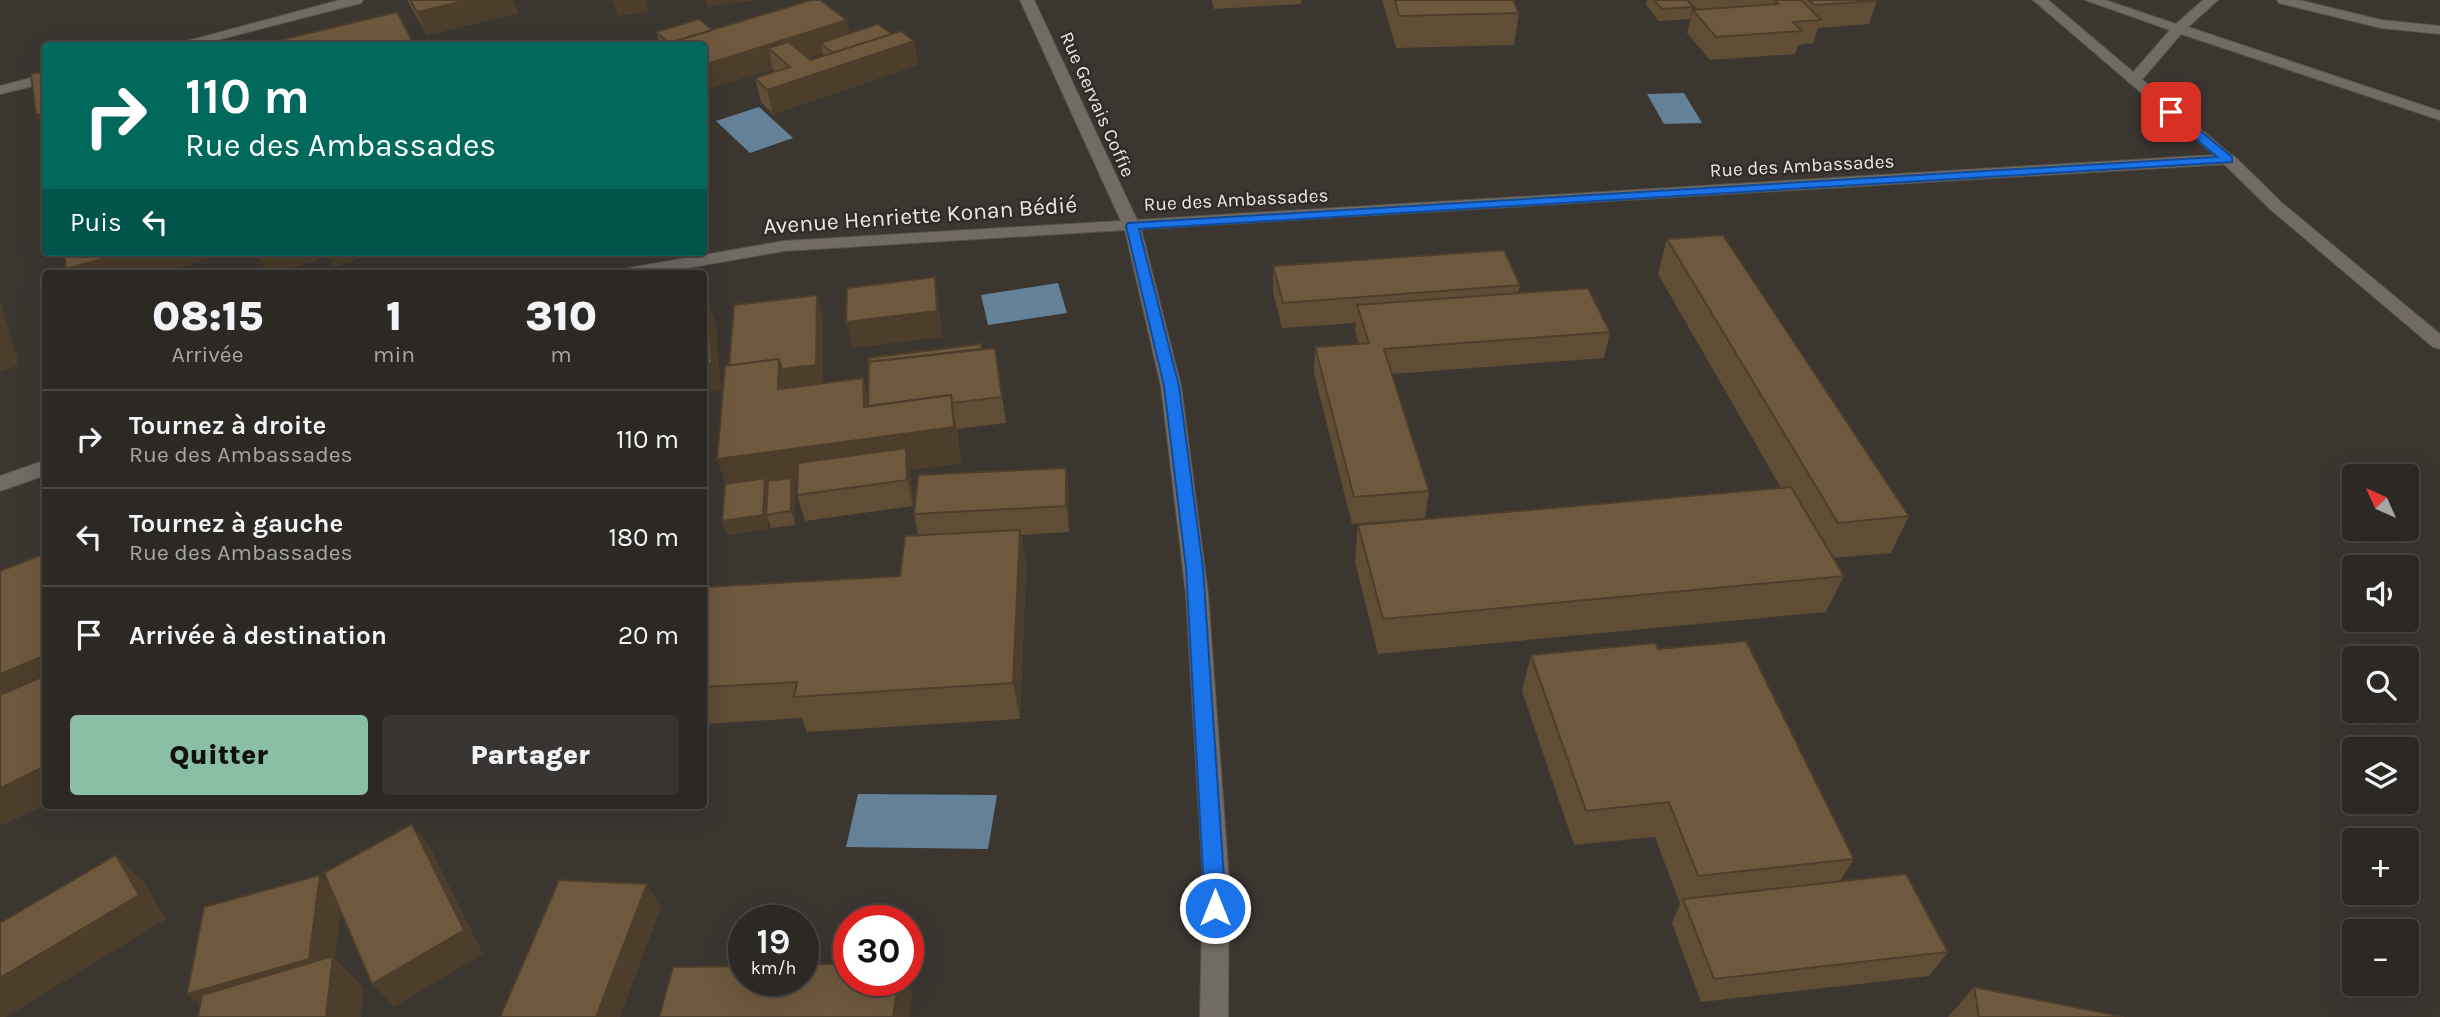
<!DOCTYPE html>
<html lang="fr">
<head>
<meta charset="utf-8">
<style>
  body { margin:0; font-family:Karla,sans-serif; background:#383431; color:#f1f3f6; height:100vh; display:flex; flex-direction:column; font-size:26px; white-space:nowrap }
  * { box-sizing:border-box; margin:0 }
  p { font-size:23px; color:#a6a6a6 }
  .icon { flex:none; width:38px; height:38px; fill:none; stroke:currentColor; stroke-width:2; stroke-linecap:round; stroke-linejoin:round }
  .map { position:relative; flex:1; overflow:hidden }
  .side { position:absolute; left:42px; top:270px; width:665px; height:539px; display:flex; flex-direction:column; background:#2c2824; border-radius:7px; box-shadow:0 7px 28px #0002,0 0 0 2px #484441 }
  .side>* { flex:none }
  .guide { position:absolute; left:42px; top:42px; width:665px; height:214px; border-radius:7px; box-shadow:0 7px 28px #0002,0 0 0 2px #484441; background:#00695c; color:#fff; overflow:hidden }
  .needle { width:46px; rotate:315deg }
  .controls { position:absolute; left:2342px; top:464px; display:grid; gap:14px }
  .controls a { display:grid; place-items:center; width:77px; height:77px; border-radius:7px; background:#2c2824; box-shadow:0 7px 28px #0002,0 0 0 2px #484441; font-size:35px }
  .speed { position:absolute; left:728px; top:905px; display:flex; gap:14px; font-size:35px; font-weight:700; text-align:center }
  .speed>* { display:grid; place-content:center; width:91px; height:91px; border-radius:50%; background:#2c2824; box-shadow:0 7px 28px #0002,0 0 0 2px #484441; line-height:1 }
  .speed small { font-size:18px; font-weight:400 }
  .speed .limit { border:10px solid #d22; background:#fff; color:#111 }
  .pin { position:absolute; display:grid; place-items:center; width:60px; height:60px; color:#fff; margin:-30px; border-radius:14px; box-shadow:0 4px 10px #0006 }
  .me { position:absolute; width:77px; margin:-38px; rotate:0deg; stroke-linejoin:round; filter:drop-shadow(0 0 5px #0008) }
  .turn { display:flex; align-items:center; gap:24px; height:147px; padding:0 28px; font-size:32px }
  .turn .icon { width:91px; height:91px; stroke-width:2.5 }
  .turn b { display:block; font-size:49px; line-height:60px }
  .then { display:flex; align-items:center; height:66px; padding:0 28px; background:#0003; gap:14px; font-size:26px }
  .eta { display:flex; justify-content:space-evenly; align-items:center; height:119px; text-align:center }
  .eta b { font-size:42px; font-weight:800; line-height:49px }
  .primary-button { display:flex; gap:14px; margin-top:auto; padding:14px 28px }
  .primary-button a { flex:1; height:80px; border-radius:7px; background:#8abfa5; color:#111; font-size:28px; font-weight:800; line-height:80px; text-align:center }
  .primary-button a+a { background:#383431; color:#f1f3f6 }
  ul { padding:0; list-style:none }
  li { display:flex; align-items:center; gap:21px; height:98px; padding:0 28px; border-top:2px solid #484441 }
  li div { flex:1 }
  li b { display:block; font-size:26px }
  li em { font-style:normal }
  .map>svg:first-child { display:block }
</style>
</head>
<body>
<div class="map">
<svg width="2440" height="1017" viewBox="0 0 2440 1017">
  <rect width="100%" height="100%" fill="#3b3630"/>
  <g fill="#658198">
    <polygon points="1684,93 1702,123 1664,124 1647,94"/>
    <polygon points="759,107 793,138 750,153 716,121"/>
    <polygon points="1058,283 1067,313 988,325 981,295"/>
    <polygon points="858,794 997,795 988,849 846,847"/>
  </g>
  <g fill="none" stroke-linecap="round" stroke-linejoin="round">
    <defs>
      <g id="lane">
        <polygon points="2085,0 2105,0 2176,24 2203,0 2218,0 2188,27 2440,111 2440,120 2181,34 2139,83 2129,83 2127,80 2129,77 2170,30"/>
        <polygon points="2277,0 2299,0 2381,20 2440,26 2440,34 2381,28 2279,3"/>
        <polygon points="2228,154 2234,156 2282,203 2440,334 2440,349 2433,347 2270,209 2222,162 2220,159"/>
      </g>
      <g id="street">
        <polygon points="340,0 363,0 361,3 194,46 169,46"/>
        <polygon points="1020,0 1034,0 1137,220 2214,155 2033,0 2048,0 2236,159 2228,164 1141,229 1181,386 1208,594 1229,881 1228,1017 1200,1017 1203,881 1186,594 1161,386 1125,230 784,251 659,273 620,273 629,268 784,241 1121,221"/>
        <polygon points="46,74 46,83 0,94 0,86"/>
        <polygon points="46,460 46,475 0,491 0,476"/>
      </g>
    </defs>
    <use href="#lane" stroke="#56534d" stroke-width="2"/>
    <use href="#street" stroke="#56534d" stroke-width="2"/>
    <use href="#lane" fill="#716b64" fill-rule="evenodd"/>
    <use href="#street" fill="#716b64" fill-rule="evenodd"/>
  </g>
  <g fill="#5f4d36" fill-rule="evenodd">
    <polygon points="407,0 513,0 518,13 427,35"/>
    <polygon points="1212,0 1301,0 1301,4 1214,9"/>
    <polygon points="1382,0 1513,0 1519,13 1514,45 1396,48"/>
    <polygon points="1647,0 1687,0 1693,7 1690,19 1659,21 1646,5"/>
    <polygon points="1689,0 1875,0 1877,1 1869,24 1818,28 1813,43 1798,45 1795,54 1710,60 1687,33 1693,10 1697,9"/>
    <path d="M712,30L892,34L914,41L918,65L773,114L761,102L755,78L775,72L773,69L704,46H662L660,44L656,32ZM823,53L824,56L811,60L807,58Z"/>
    <polygon points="1667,239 1909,516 1891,553 1833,558 1844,576 1826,612 1378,654 1355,561 1358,525 1781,488 1658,274"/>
    <polygon points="1273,266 1520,285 1518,293 1610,332 1604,358 1392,374 1429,491 1425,518 1352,524 1314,373 1315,347 1359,344 1355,330 1356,323 1282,328 1273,292"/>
    <polygon points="817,295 823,321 823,383 863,378 868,400 982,349 995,348 1006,423 957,429 961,463 910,470 913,506 805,521 797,495 797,486 793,486 795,492 795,525 771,528 768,519 767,529 727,535 722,521 726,483 729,366"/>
    <polygon points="1066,468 1069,494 1069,532 1021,535 1026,566 1020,719 807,732 802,718 704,724 704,587 900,576 918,535 914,514"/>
    <polygon points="1658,649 1854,859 1840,881 1948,952 1929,976 1701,1002 1672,923 1680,904 1655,837 1574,845 1522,691 1531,655"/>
    <polygon points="1974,987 2124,1017 1948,1017"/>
  </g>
  <g fill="#4d3e2c">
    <polygon points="468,0 513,0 518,13 427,35 417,12"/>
    <polygon points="612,0 647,0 648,12 618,16"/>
    <polygon points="706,0 759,0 708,7"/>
    <polygon points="847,20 852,43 820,43 823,53 787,64 768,48 773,69 704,91 704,65"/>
    <polygon points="914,41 918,65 773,114 767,90"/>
    <polygon points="46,113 46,129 36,115"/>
    <polygon points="126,252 232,252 158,273 69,273 66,269"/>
    <polygon points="255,252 326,252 328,256 278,273 268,273"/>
    <polygon points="326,252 379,252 335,267"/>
    <polygon points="935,277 939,303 942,337 853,348 846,322"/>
    <polygon points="817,295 823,321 823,391 737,402 779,359"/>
    <polygon points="707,299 716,325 721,389 704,393 704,365"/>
    <polygon points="0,300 19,365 0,372"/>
    <polygon points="863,378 872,413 951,395 957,431 961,463 910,470 913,506 907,480 906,471 793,486 795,492 795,525 791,511 766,515 768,519 767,529 727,535 722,521 730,495 717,459 864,407"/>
    <polygon points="1066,468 1069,494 1069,532 1066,506"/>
    <polygon points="1020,530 1026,566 1020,719 1013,683"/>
    <polygon points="46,655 46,706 0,726 0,674"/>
    <polygon points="46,766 46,805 0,826 0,788"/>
    <polygon points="412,824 431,849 483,954 394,1007 372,984"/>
    <polygon points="116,855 143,880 166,919 6,1017 0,1017 0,978"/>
    <polygon points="320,875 342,899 335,959 364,988 361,1017 214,1017 187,994"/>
    <polygon points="647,884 661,908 620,1017 596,1017"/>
    <polygon points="899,980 908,980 913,994 909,1017 893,1017"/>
  </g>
  <g fill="#6e593f" stroke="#4d3e2c" stroke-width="2">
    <polygon points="410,0 468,0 417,12"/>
    <polygon points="811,0 820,0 847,20 704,65 704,46 672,46 669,43"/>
    <polygon points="1395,0 1513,0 1519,13 1399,16"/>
    <polygon points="1654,0 1687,0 1693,7 1662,9"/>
    <polygon points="1775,0 1801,0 1821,20 1793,22 1802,31 1716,37 1693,10 1778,4"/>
    <polygon points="1809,0 1875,0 1877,1 1815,5"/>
    <polygon points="397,12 415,46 260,45"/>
    <polygon points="699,19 712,30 669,43 670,44 656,32"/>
    <polygon points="878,24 892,34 833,53 820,43"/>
    <polygon points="901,31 914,41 767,90 755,78 790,67 768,48 788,42 811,60"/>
    <polygon points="46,71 46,113 36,115 31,74"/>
    <polygon points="1723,235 1909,516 1838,523 1667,239"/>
    <polygon points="1504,250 1520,285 1283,303 1273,266"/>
    <polygon points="64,252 126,252 66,269"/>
    <polygon points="935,277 937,311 846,322 847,288"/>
    <polygon points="1588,288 1610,332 1384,349 1429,491 1354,497 1315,347 1369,343 1357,305"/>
    <polygon points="817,295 816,365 782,369 779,359 729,366 734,305"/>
    <polygon points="707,299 712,363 704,365 704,300"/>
    <polygon points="981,344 981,349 869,362 868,373 868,358"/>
    <polygon points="995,348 1002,397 952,403 951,395 868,406 869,362"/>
    <polygon points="779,359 778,389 863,378 864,407 951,395 954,427 717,459 725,366"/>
    <polygon points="906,448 907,480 797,495 798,463"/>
    <polygon points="1066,468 1066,506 914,514 918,475"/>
    <polygon points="765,478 763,515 722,521 725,484"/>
    <polygon points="791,478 791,511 766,515 768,481"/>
    <polygon points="1791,487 1844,576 1383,619 1358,525"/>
    <polygon points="1020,530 1013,683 794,697 797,682 704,687 704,587 900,576 905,536"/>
    <polygon points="46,553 46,655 0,674 0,571"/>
    <polygon points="1746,641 1854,859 1698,876 1669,802 1586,811 1531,655 1655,643 1658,649"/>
    <polygon points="46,675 46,766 0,788 0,695"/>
    <polygon points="412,824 464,930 372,984 324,873"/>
    <polygon points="116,855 139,895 0,978 0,923"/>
    <polygon points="1906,874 1948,952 1714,979 1683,899"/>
    <polygon points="320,875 309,959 187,994 204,907"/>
    <polygon points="559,880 647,884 596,1017 500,1017"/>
    <polygon points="333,956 326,1017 198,1017 202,995"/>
    <polygon points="803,964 849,964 849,980 899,980 893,1017 659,1017 673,967 744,966 744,980 803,980"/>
    <polygon points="1974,987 2124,1017 1979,1017"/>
  </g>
  <polygon fill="#1a73e8" stroke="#114b97" stroke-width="2" points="2167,110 2175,110 2232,157 2232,162 1139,229 1179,386 1203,568 1226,908 1223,915 1215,917 1208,915 1205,908 1186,568 1164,386 1126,226 1128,223 2217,157 2167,114"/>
  <g text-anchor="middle" stroke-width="5" stroke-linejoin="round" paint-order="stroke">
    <g font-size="19" fill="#ebe8e4" stroke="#312c27">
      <text transform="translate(1098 104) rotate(66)" y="7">Rue Gervais Coffie</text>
      <text transform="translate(1802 165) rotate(-3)" y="7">Rue des Ambassades</text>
      <text transform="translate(1236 199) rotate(-3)" y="7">Rue des Ambassades</text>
    </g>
    <g font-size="23" fill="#ebe8e4" stroke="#312c27">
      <text transform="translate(920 215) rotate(-4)" y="8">Avenue Henriette Konan Bédié</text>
    </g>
  </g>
</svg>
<div class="controls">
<a><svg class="needle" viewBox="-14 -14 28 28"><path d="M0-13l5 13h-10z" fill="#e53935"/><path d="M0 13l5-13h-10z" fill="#a6a6a6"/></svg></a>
<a><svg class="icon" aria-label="sound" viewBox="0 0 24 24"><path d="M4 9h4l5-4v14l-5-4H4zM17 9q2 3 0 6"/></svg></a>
<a><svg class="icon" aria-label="search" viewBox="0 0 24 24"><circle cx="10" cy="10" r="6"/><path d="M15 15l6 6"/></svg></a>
<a><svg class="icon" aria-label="layers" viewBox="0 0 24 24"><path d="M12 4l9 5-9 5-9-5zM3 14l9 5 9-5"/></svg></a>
<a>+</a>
<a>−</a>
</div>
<div class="speed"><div>19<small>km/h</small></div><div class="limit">30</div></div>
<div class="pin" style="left:2171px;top:112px;background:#d93025"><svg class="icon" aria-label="arrive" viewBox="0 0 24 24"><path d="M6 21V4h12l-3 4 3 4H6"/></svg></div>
<svg class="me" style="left:1215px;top:908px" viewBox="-20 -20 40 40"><circle r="17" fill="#1a73e8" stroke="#fff" stroke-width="3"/><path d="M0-11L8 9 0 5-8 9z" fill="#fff"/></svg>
<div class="guide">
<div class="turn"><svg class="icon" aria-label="right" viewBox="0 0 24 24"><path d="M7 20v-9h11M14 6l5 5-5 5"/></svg><div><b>110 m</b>Rue des Ambassades</div></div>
<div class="then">Puis<svg class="icon" aria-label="left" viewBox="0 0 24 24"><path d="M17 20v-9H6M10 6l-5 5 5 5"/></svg></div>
</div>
<section class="side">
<div class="eta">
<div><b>08:15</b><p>Arrivée</p></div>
<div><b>1</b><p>min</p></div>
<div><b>310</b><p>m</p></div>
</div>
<ul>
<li><svg class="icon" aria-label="right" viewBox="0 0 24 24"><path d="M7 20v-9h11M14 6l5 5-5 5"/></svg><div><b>Tournez à droite</b><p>Rue des Ambassades</p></div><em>110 m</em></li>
<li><svg class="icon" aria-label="left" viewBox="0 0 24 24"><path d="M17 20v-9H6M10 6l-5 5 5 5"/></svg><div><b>Tournez à gauche</b><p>Rue des Ambassades</p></div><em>180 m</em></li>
<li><svg class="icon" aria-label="arrive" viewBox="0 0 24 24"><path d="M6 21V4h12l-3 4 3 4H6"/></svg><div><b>Arrivée à destination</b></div><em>20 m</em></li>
</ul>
<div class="primary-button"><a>Quitter</a><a>Partager</a></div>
</section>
</div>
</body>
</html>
